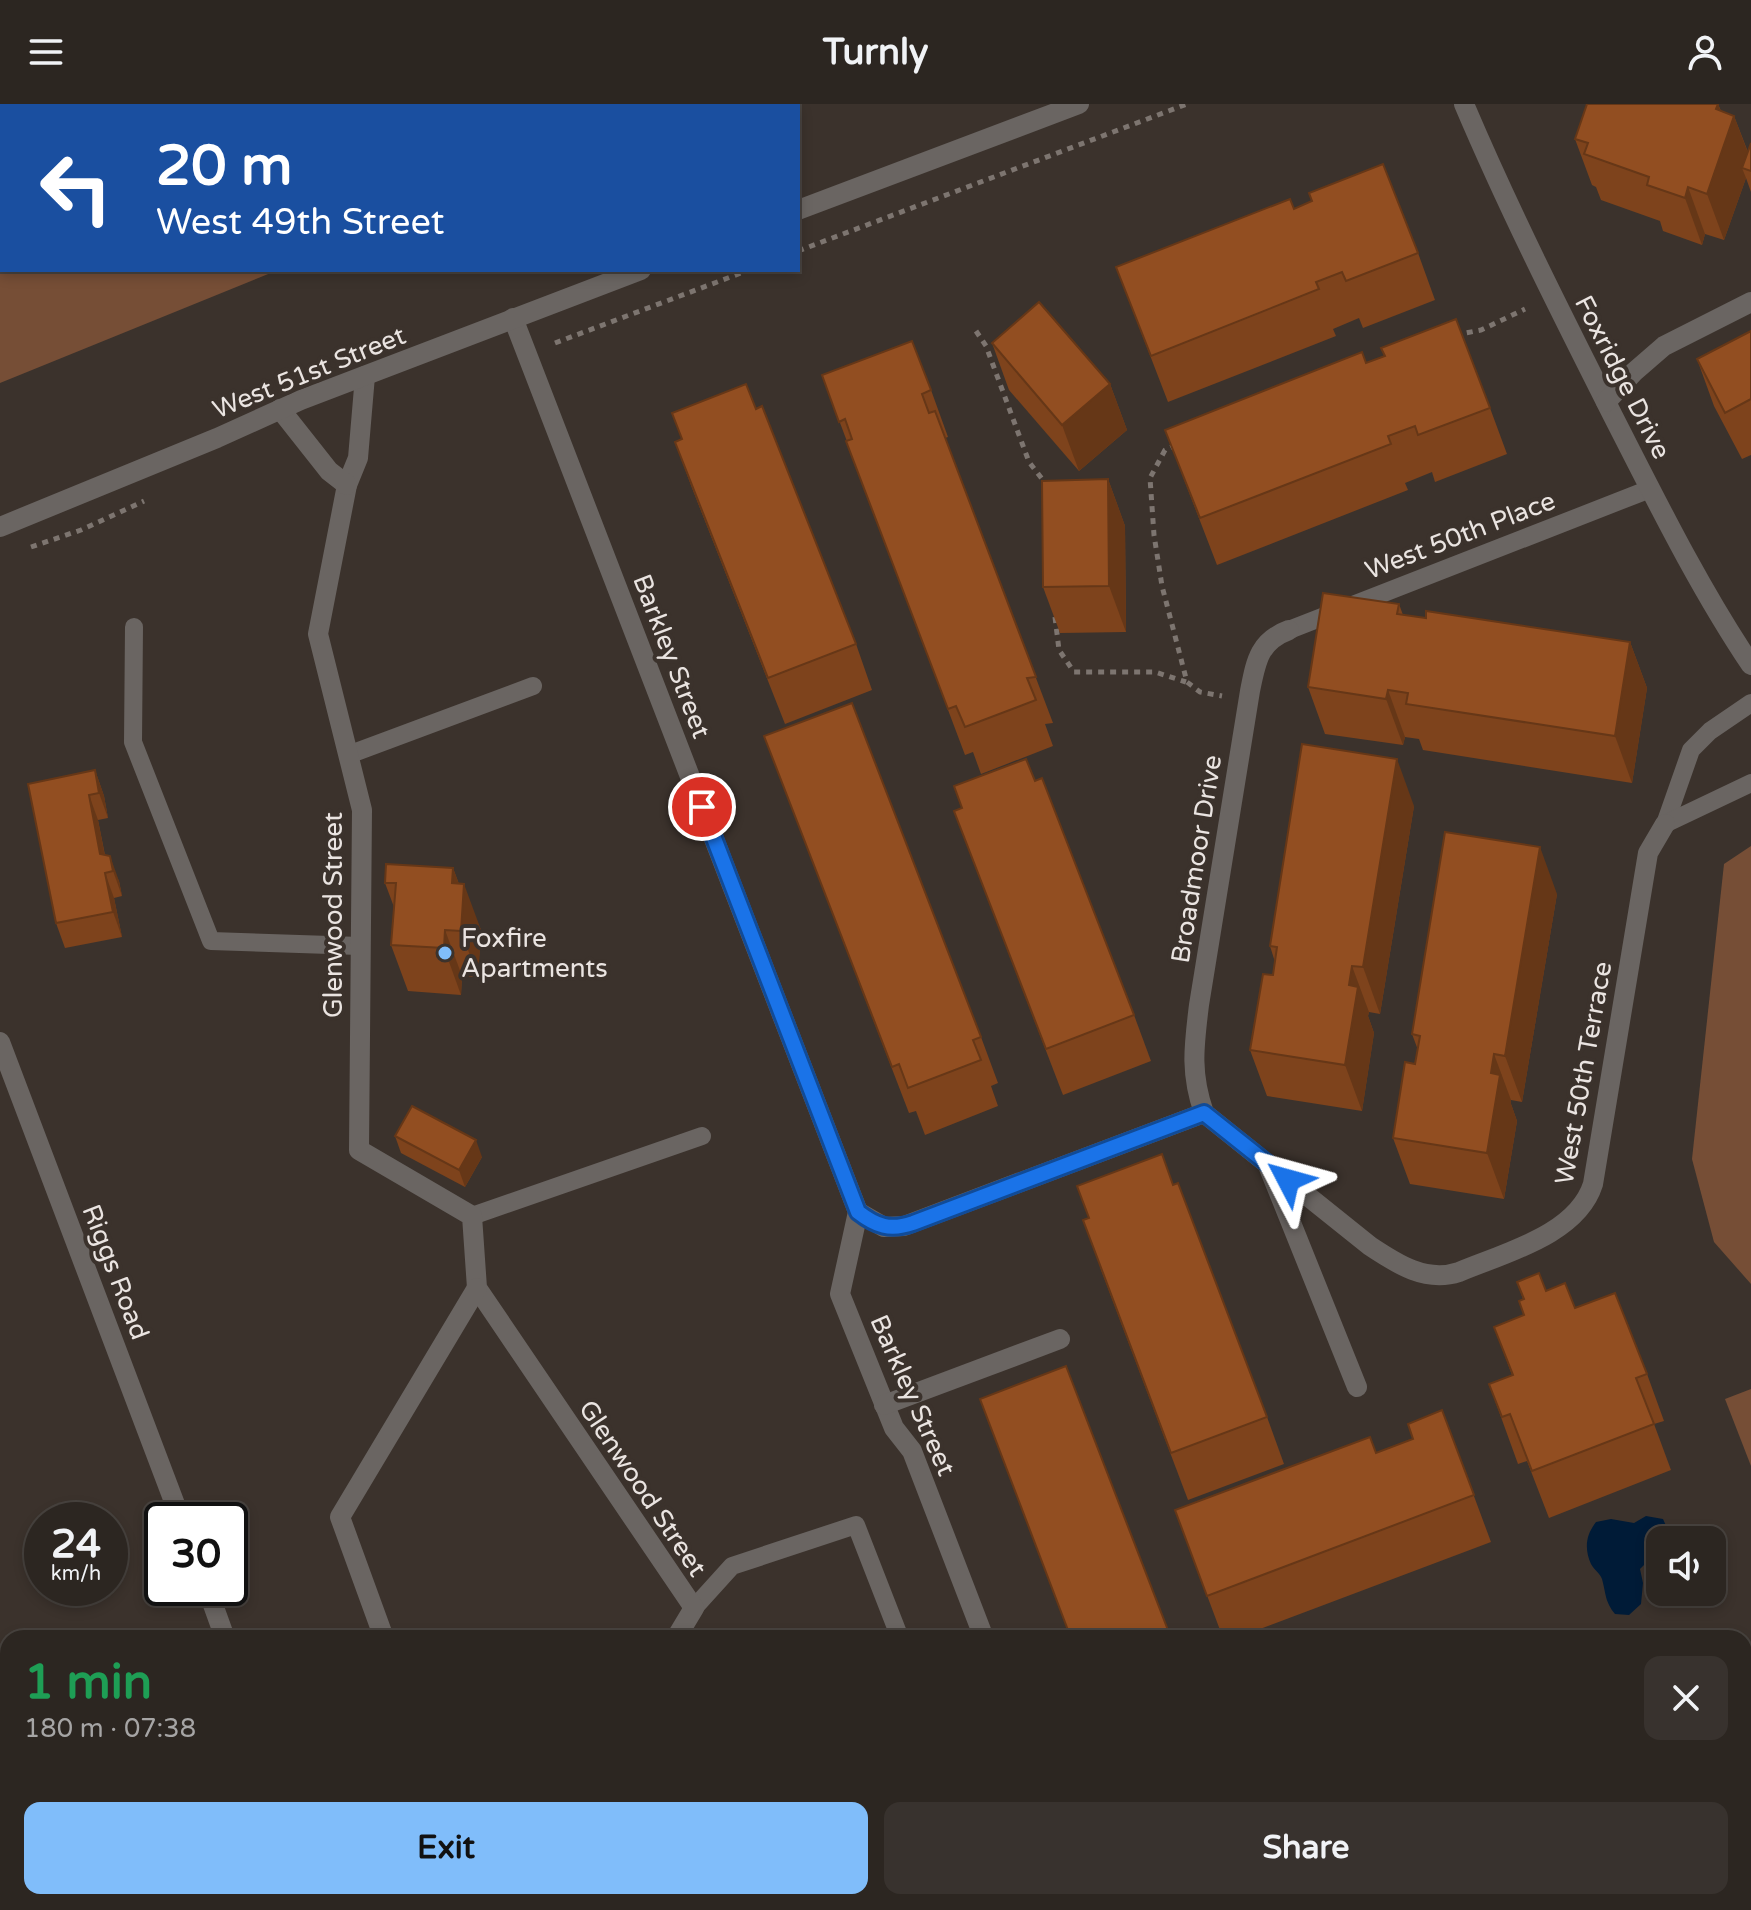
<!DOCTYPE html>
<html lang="en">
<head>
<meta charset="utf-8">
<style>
  body { margin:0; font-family:"Varela Round",sans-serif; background:#38322e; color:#f1f3f6; height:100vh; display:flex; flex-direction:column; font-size:30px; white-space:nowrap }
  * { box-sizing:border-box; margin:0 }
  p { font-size:26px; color:#a6a5a5 }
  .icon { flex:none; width:44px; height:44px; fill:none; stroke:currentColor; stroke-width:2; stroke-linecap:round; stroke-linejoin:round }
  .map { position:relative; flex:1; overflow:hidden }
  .details { position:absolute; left:0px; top:1526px; width:1752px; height:280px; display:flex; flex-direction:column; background:#2c2621; border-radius:24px 24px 0 0; box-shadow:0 4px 12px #0003,0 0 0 2px #48433f }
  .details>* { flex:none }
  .hud { position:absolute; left:0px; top:0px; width:800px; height:168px; box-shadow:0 4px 12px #0003,0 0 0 2px #48433f; background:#1a4fa0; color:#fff; overflow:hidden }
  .controls { position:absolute; left:1646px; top:1422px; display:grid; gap:16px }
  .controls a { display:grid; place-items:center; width:80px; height:80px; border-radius:16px; background:#2c2621; box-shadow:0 4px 12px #0003,0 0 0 2px #48433f; font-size:40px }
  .speed { position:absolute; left:24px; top:1398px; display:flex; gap:16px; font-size:40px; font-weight:700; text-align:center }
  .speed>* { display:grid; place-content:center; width:104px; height:104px; border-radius:50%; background:#2c2621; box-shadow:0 4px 12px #0003,0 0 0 2px #48433f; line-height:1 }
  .speed small { font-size:20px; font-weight:400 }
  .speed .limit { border:4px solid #111; border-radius:12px; background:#fff; color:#111 }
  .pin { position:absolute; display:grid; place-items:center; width:68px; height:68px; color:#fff; margin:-34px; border:4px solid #fff; border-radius:50%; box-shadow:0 2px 8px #0007 }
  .me { position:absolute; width:88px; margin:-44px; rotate:309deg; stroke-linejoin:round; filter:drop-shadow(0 0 6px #0008) }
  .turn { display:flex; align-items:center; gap:28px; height:168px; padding:0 24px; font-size:36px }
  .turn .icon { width:104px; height:104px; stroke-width:2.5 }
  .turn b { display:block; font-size:56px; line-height:68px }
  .round { display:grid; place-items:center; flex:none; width:84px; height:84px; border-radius:16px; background:#38322e }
  .overview { display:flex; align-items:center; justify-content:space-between; height:136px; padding:0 24px }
  h1 { font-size:48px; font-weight:800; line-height:60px; color:#1e9e55 }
  .cta { display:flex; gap:16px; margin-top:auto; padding:16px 24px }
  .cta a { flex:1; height:92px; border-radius:16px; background:#80bdfa; color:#111; font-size:32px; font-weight:800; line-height:92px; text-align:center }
  .cta a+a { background:#38322e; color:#f1f3f6 }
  header { display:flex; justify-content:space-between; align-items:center; height:104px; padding:0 24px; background:#2c2621; font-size:36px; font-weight:800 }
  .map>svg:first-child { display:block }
</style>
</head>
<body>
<header><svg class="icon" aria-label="menu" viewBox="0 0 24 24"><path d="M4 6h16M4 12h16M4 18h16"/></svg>Turnly<svg class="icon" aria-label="person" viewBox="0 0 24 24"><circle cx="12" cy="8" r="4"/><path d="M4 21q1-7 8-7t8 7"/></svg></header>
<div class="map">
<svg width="1751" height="1806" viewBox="0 0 1751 1806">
  <rect width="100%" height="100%" fill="#3b322c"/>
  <g fill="#764e36">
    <polygon points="0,0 685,0 2,2 2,166 278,166 0,279"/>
    <polygon points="1751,742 1751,1180 1714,1138 1692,1055 1724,760"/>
    <polygon points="1751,1285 1751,1362 1725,1295"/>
    <polygon points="1745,1535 1751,1549 1751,1806 1509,1806 1506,1798 1744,1798"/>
  </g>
  <path fill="#001b37" d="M1646,1412L1663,1415L1667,1424V1436H1660V1445L1640,1465L1643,1479L1641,1500L1629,1511L1615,1510C1605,1498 1606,1490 1602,1475C1600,1469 1594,1466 1591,1460C1584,1444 1586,1431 1596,1418L1611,1415L1634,1419Z"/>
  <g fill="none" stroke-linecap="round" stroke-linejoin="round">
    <g stroke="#7d7570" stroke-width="5" stroke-dasharray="6 6" stroke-linecap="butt">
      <polyline points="798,147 1187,0"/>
      <polyline points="976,227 986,242 1029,358 1046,380"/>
      <polyline points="1455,231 1481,226 1525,205"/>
      <polyline points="555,239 749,166"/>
      <polyline points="1176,341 1165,346 1150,374 1154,431 1162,482 1187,578 1200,588 1222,592"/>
      <polyline points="31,443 81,426 144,397"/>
      <polyline points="1055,513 1059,546 1074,568 1155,568 1186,578"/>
    </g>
    <g stroke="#6a6562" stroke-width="18">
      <polyline points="134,523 133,638 211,837 360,842"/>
      <polyline points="1289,526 1650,385"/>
      <polyline points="348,651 533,582"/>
      <polyline points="1665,720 1691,646 1710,627 1751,599"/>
      <polyline points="1665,720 1751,679"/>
      <polyline points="472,1112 702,1032"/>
      <polyline points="694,1504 732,1462 856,1421 900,1534"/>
      <polyline points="673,1798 686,1806"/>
    </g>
    <g stroke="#6a6562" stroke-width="20">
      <path d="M1464,0C1509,106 1561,209 1613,312C1656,396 1698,482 1751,561"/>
      <polyline points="798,106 1079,0"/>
      <polyline points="513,214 858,1108 840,1190 894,1324 912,1347 984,1534"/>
      <polyline points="365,272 358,354 347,381 318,530 362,706 359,1046 472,1112 477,1184 694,1504 676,1534"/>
      <polyline points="1606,298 1634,268 1664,242 1751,198"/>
      <polyline points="280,305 329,367 347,381"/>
      <polyline points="0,423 217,334 301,296 641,166"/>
      <polyline points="0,938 181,1416"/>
      <path d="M1204,1009L1370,1142C1397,1160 1426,1179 1459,1168C1504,1149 1577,1131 1593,1080L1648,749L1665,720"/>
      <path d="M1204,1009C1190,969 1194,942 1199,901L1250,587C1256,557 1259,537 1289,526"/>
      <polyline points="1269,1064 1357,1283"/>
      <polyline points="858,1108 884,1123 904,1122 1204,1009"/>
      <polyline points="884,1301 1060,1235"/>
      <polyline points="207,1484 225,1534"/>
      <polyline points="384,1534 340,1413 477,1184"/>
      <polyline points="0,1602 8,1623"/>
      <polyline points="75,1798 78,1806"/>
      <polyline points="258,1798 261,1806"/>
      <polyline points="4,1806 25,1798"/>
    </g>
  </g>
  <g fill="#7e431c">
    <polygon points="1587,0 1718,0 1721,7 1734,12 1748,48 1751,39 1751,88 1746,74 1724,136 1705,130 1702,141 1663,127 1660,117 1601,96 1596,83 1592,81 1575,35"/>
    <polygon points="1294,105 1418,149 1435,196 1363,224 1359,214 1333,225 1336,232 1168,298 1116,163"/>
    <polygon points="1751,227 1751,351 1742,355 1714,302 1697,255"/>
    <polygon points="992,239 1110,280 1127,326 1079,367 1009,286"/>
    <polygon points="1366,259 1490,304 1507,350 1435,378 1432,368 1405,379 1408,386 1217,461 1165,326"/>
    <polygon points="822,271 931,286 948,333 945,334 1053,619 1045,620 1053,642 981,670 973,648 965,651"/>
    <polygon points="756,305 856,540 872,586 785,620 692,384 675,338 682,335 672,309"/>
    <polygon points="1108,375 1125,422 1126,528 1060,529 1043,483"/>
    <polygon points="1399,500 1403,511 1630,538 1647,584 1632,679 1423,646 1419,635 1405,633 1403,641 1325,630 1308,583"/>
    <polygon points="764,632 981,933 998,979 991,982 998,1002 925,1031 916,1007 909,1009"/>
    <polygon points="95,666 104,692 108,714 98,716 105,751 119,777 122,792 114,794 122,833 65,844 56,819"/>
    <polygon points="1035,677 1134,911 1151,957 1063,991 954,707"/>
    <polygon points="1414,702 1380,910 1369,908 1368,912 1374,929 1362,1007 1267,992 1250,946 1273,871 1275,858 1270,842"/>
    <polygon points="453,764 459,780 481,826 478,873 462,872 461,891 408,887 391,841 394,803 385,779"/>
    <polygon points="1557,790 1522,998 1511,996 1511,1000 1517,1017 1504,1095 1410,1080 1393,1034 1415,960 1418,946 1412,930"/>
    <polygon points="395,1032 482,1053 465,1083 401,1049"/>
    <polygon points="1100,1163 1267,1313 1284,1360 1188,1396"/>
    <polygon points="1517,1178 1546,1187 1575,1204 1647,1270 1664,1317 1654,1320 1671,1366 1549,1414 1527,1357 1518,1360 1489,1280 1512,1271 1494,1223 1524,1211 1523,1195"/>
    <polygon points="980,1295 1171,1534 1071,1534"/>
    <polygon points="1442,1306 1491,1438 1236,1534 1223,1534 1175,1406 1376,1349 1413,1335"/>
  </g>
  <g fill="#663717">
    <polygon points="1718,0 1729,29 1734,12 1751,57 1742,64 1746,74 1724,136 1707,90 1716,5"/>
    <polygon points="1688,83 1705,130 1702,141 1685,94"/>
    <polygon points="1110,280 1127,326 1079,367 1062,321"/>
    <polygon points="1108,375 1125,422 1126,528 1109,482"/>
    <polygon points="1630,538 1647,584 1632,679 1615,632"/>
    <polygon points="1388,586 1405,633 1403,641 1386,595"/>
    <polygon points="1397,655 1414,702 1380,910 1363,863"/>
    <polygon points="95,666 104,692 108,714 99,689"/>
    <polygon points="89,691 98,716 108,768 100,750"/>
    <polygon points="1540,743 1557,790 1522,998 1505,952"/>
    <polygon points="110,752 119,777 122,792 113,767"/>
    <polygon points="453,764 463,791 464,780 481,826 478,873 461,827 452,779"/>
    <polygon points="105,769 114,794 122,833 113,808"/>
    <polygon points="445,826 462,872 461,891 444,844"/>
    <polygon points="1352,862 1369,908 1368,912 1374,929 1362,1007 1345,961 1349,881"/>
    <polygon points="1494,950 1511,996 1511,1000 1517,1017 1504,1095 1487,1049 1491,969"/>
    <polygon points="476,1036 482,1053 465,1083 459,1066"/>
  </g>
  <g fill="#924e21" stroke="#663717" stroke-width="2">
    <polygon points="1587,0 1718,0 1716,5 1734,12 1707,90 1688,83 1685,94 1647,81 1649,73 1584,50 1588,39 1575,35"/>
    <polygon points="1751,39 1751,67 1742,64"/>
    <polygon points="1383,60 1418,149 1346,177 1342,168 1316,178 1319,185 1151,252 1116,163 1290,95 1294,105 1312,97 1309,89"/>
    <polygon points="1039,198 1110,280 1062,321 992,239"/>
    <polygon points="1456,215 1490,304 1418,331 1415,322 1388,332 1391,340 1200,414 1165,326 1362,248 1366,259 1385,252 1381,244"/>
    <polygon points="1751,227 1751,295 1725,309 1697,255"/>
    <polygon points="912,237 931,286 922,290 929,309 935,307 1036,573 1027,574 1036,596 965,623 956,602 948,605 846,337 852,335 845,315 839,318 822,271"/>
    <polygon points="746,280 756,305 762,302 856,540 768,574 675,338 682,335 672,309"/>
    <polygon points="1108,375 1109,482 1043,483 1042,377"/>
    <polygon points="1323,489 1399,500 1397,510 1426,514 1426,507 1630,538 1615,632 1406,600 1408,589 1388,586 1386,595 1308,583"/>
    <polygon points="852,599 981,933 973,936 981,956 908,984 899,960 892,963 764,632"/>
    <polygon points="1302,640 1397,655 1363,863 1352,862 1349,881 1358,883 1345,961 1250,946 1263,870 1273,871 1277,843 1270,842"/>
    <polygon points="1026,655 1035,677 1042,674 1134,911 1046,945 954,707 962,704 954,682"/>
    <polygon points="95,666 99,689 89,691 100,750 110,752 113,767 105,769 113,808 56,819 28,680"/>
    <polygon points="1445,728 1540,743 1505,952 1494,950 1491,969 1500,971 1487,1049 1393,1034 1405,958 1415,960 1420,932 1412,930"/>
    <polygon points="386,760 453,764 452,779 464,780 461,827 445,826 444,844 391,841 396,779 385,779"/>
    <polygon points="412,1002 476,1036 459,1066 395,1032"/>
    <polygon points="1162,1050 1173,1081 1178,1079 1267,1313 1171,1349 1083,1116 1089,1114 1077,1082"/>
    <polygon points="1539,1169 1546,1187 1565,1179 1575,1204 1615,1189 1647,1270 1636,1274 1654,1320 1532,1367 1510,1310 1502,1313 1489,1280 1513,1271 1494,1223 1524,1211 1519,1197 1524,1195 1517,1178"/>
    <polygon points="1066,1262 1171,1534 1071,1534 980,1295"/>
    <polygon points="1442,1306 1474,1391 1207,1492 1175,1406 1370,1333 1376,1349 1413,1335 1408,1320"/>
  </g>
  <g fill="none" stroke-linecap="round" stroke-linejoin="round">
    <defs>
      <path id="route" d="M702,703L858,1108C876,1122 890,1127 913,1119L1204,1009L1288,1076"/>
    </defs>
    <use href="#route" stroke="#114b97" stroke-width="20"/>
    <use href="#route" stroke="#1a73e8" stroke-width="14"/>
  </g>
  <circle fill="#80bdfa" stroke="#3b322c" stroke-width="3" cx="445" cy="849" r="8"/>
  <g text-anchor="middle" stroke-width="8" stroke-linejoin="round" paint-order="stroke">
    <g font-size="26" fill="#eae4e1" stroke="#3b322c">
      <text transform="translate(309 268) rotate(-22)" y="9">West 51st Street</text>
      <text transform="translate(1623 273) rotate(63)" y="9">Foxridge Drive</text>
      <text transform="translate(1460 431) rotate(-21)" y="9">West 50th Place</text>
      <text transform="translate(672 552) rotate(69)" y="9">Barkley Street</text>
      <text transform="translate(1196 755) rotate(-81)" y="9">Broadmoor Drive</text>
      <text transform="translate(333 811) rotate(-90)" y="9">Glenwood Street</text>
      <text transform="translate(1583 969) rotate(-80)" y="9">West 50th Terrace</text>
      <text transform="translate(116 1168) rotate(69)" y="9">Riggs Road</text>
      <text transform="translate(913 1291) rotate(66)" y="9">Barkley Street</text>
      <text transform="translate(643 1384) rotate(56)" y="9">Glenwood Street</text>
    </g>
    <g font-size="26" fill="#eae4e1" stroke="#3b322c" text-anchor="start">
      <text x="461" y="843">Foxfire<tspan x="461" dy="30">Apartments</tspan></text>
    </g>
  </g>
</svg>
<div class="controls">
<a><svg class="icon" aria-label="sound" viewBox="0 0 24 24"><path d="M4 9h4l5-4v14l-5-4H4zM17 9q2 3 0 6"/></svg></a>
</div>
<div class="speed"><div>24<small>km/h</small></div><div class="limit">30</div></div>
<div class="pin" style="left:702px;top:703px;background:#d93025"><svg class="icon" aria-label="arrive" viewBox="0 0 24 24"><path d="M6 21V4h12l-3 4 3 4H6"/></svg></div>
<svg class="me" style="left:1288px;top:1076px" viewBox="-20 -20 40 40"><path d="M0-17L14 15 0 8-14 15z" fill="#1a73e8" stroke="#fff" stroke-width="4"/></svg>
<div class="hud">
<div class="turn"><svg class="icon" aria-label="left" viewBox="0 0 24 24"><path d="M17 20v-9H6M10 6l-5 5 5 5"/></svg><div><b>20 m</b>West 49th Street</div></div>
</div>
<section class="details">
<div class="overview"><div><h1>1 min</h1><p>180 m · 07:38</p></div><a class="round"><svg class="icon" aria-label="close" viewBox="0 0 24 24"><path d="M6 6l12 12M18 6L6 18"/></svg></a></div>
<div class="cta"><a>Exit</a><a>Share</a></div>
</section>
</div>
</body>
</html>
